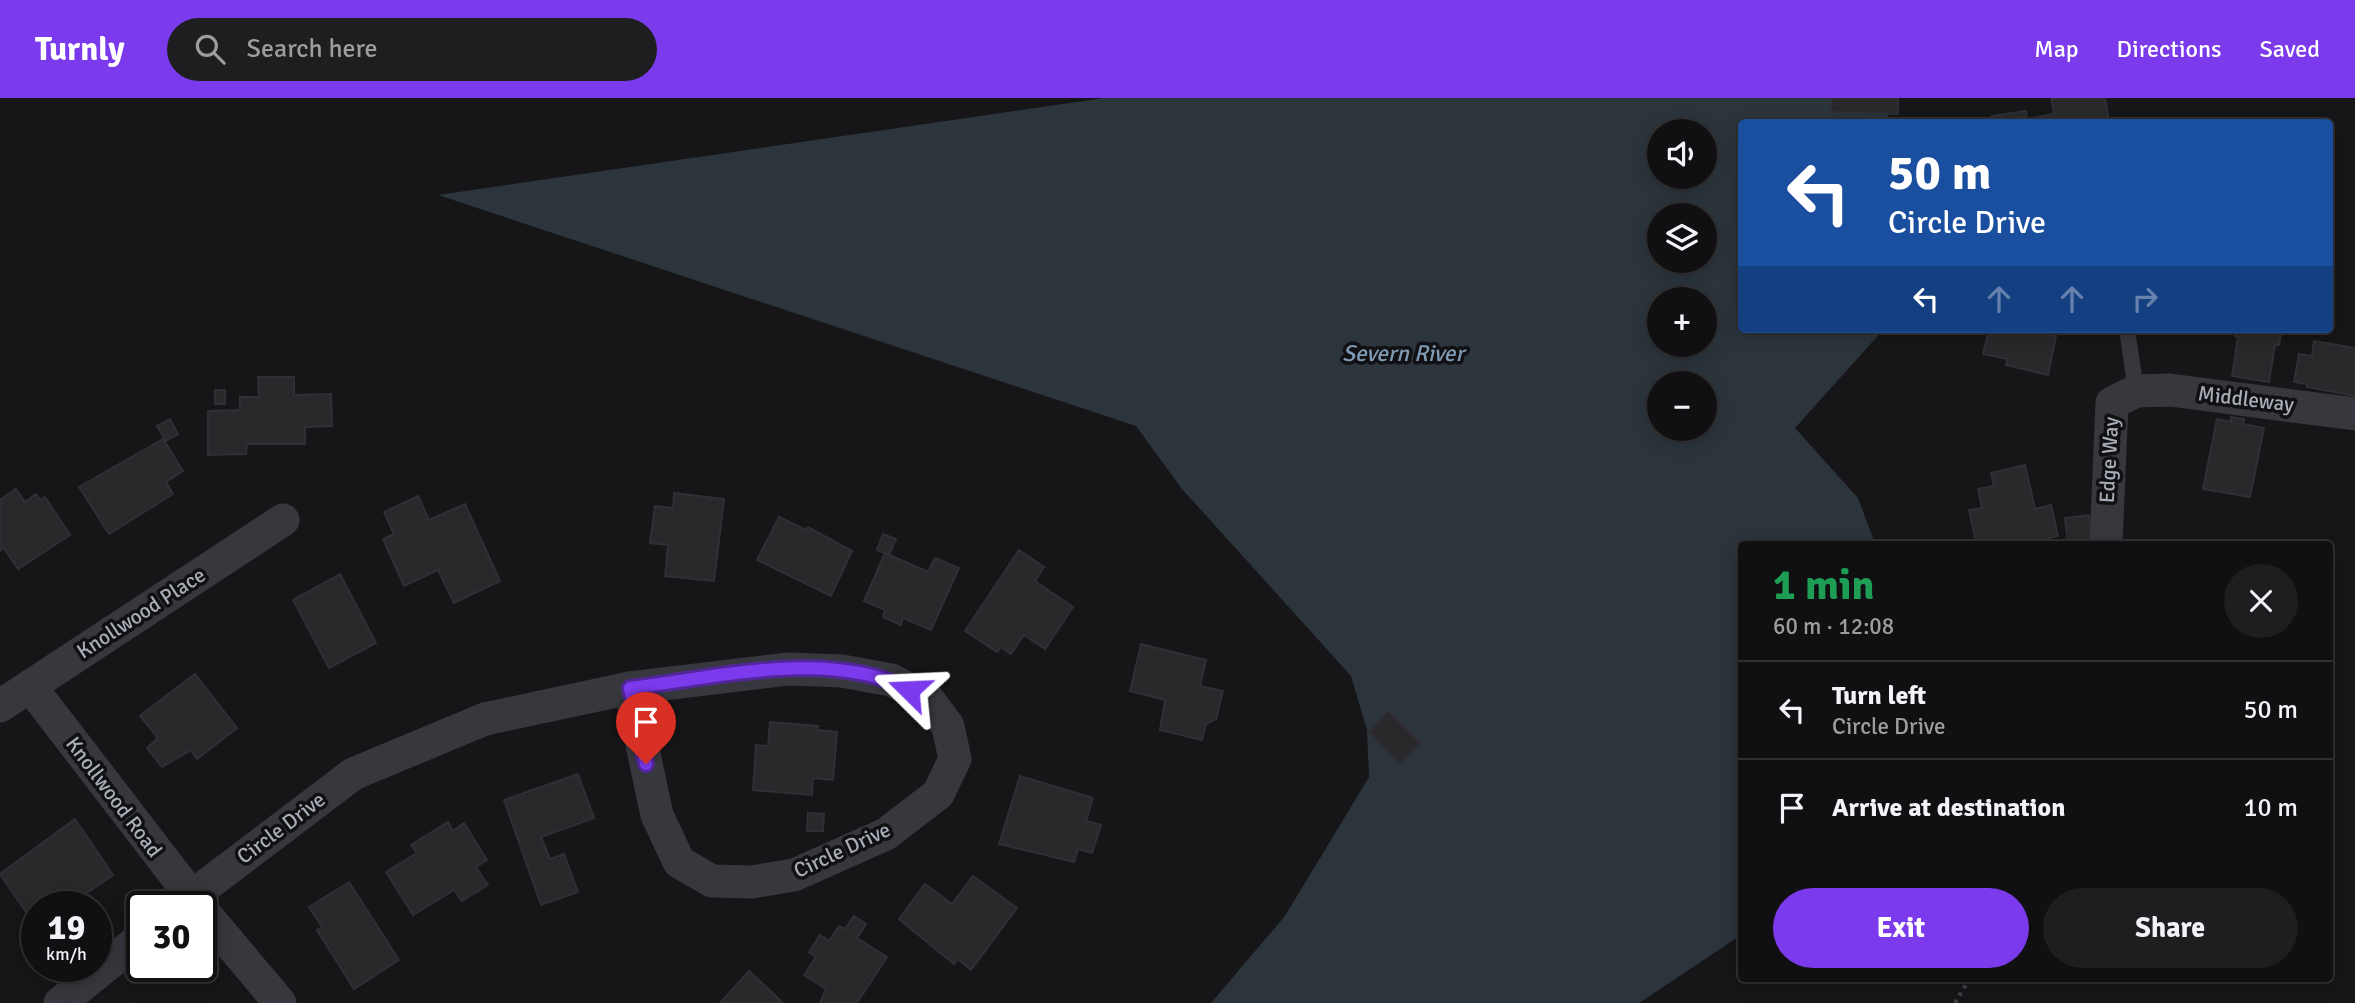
<!DOCTYPE html>
<html lang="en">
<head>
<meta charset="utf-8">
<style>
  body { margin:0; font-family:Signika,sans-serif; background:#1e1e20; color:#f1f3f6; height:100vh; display:flex; flex-direction:column; font-size:26px; white-space:nowrap }
  * { box-sizing:border-box; margin:0 }
  p { font-size:23px; color:#9c9d9f }
  .icon { flex:none; width:38px; height:38px; fill:none; stroke:currentColor; stroke-width:2; stroke-linecap:round; stroke-linejoin:round }
  .map { position:relative; flex:1; overflow:hidden }
  .sheet { position:absolute; left:1738px; top:443px; width:595px; height:441px; display:flex; flex-direction:column; background:#101012; border-radius:7px; box-shadow:0 4px 18px #0003,0 0 0 2px #303032 }
  .sheet>* { flex:none }
  .top-card { position:absolute; left:1738px; top:21px; width:595px; height:214px; border-radius:7px; box-shadow:0 4px 18px #0003,0 0 0 2px #303032; background:#1a4fa0; color:#fff; overflow:hidden }
  .controls { position:absolute; left:1647px; top:21px; display:grid; gap:14px }
  .controls a { display:grid; place-items:center; width:70px; height:70px; border-radius:50%; background:#101012; box-shadow:0 4px 18px #0003,0 0 0 2px #303032; font-size:35px }
  .speed { position:absolute; left:21px; top:793px; display:flex; gap:14px; font-size:35px; font-weight:700; text-align:center }
  .speed>* { display:grid; place-content:center; width:91px; height:91px; border-radius:50%; background:#101012; box-shadow:0 4px 18px #0003,0 0 0 2px #303032; line-height:1 }
  .speed small { font-size:18px; font-weight:400 }
  .speed .limit { border:4px solid #111; border-radius:10px; background:#fff; color:#111 }
  .pin { position:absolute; display:grid; place-items:center; width:60px; height:60px; color:#fff; margin:-72px -30px; border-radius:50% 50% 50% 0; rotate:-45deg; box-shadow:0 0 7px #0007 }
  .pin .icon { rotate:45deg }
  .me { position:absolute; width:77px; margin:-38px; rotate:291deg; stroke-linejoin:round; filter:drop-shadow(0 0 5px #0008) }
  .turn { display:flex; align-items:center; gap:24px; height:147px; padding:0 35px; font-size:32px }
  .turn .icon { width:91px; height:91px; stroke-width:2.5 }
  .turn b { display:block; font-size:49px; line-height:60px }
  .lanes { display:flex; align-items:center; height:66px; padding:0 35px; background:#0003; justify-content:center; gap:35px; direction:ltr }
  .lanes .off { opacity:.35 }
  .round { display:grid; place-items:center; flex:none; width:74px; height:74px; border-radius:37px; background:#1e1e20 }
  .overview { display:flex; align-items:center; justify-content:space-between; height:119px; padding:0 35px }
  h1 { font-size:42px; font-weight:700; line-height:52px; color:#1e9e55 }
  .cta { display:flex; gap:14px; margin-top:auto; padding:14px 35px }
  .cta a { flex:1; height:80px; border-radius:42px; background:#7c3aed; color:#fff; font-size:28px; font-weight:700; line-height:80px; text-align:center }
  .cta a+a { background:#1e1e20; color:#f1f3f6 }
  ul { padding:0; list-style:none }
  li { display:flex; align-items:center; gap:21px; height:98px; padding:0 35px; border-top:2px solid #303032 }
  li div { flex:1 }
  li b { display:block; font-size:26px }
  li em { font-style:normal }
  header { display:flex; align-items:center; gap:42px; box-sizing:border-box; height:98px; padding:0 35px; background:#7c3aed; color:#fff }
  header strong { font-size:33px }
  nav { display:flex; gap:38px; margin-inline-start:auto; font-size:24px }
  .search { width:490px; height:63px; background:#1e1e20; display:flex; align-items:center; gap:18px; box-sizing:border-box; padding:0 24px; border-radius:38px; color:#9c9d9f; font-size:26px }
  .map>svg:first-child { display:block }
</style>
</head>
<body>
<header>
<strong>Turnly</strong>
<div class="search"><svg class="icon" aria-label="search" viewBox="0 0 24 24"><circle cx="10" cy="10" r="6"/><path d="M15 15l6 6"/></svg>Search here</div>
<nav><a>Map</a><a>Directions</a><a>Saved</a></nav>
</header>
<div class="map">
<svg width="2355" height="905" viewBox="0 0 2355 905">
  <rect width="100%" height="100%" fill="#161618"/>
  <path fill="#2c353c" fill-rule="evenodd" d="M1104,0H1887L1889,24H1741V231H1884L1795,330L1858,400L1875,446H1741V837L1639,905H1211L1285,818L1369,679L1367,632L1351,578L1182,391L1136,328L438,97ZM1659,33H1704V79H1659ZM1659,117H1704V163H1659ZM1659,201H1704V247H1659ZM1659,285H1704V331H1659Z"/>
  <g fill="#29292c" stroke="#303034" stroke-width="2">
    <polygon points="1832,0 1898,0 1898,16 1831,14"/>
    <polygon points="2051,0 2105,0 2109,24 1993,24 1992,18 2026,13 2027,21 2054,16"/>
    <polygon points="1986,231 2052,231 2051,237 2056,238 2048,277 2006,267 2008,261 1983,256 1989,232"/>
    <polygon points="2237,231 2282,231 2279,247 2275,247 2269,284 2232,278 2238,239 2235,238"/>
    <polygon points="2314,243 2355,250 2355,298 2307,289 2307,286 2294,284 2299,256 2312,258"/>
    <polygon points="258,279 294,279 294,297 331,296 332,328 305,329 305,346 247,346 246,356 208,357 208,313 240,312 240,299 259,299"/>
    <rect x="215" y="292" width="10" height="14"/>
    <polygon points="2231,319 2244,321 2243,326 2264,330 2250,399 2203,391 2217,321 2231,324"/>
    <polygon points="170,321 178,336 166,343 157,328"/>
    <polygon points="163,341 183,373 166,384 173,396 109,436 79,389"/>
    <polygon points="2025,367 2035,411 2051,407 2058,438 2021,446 1992,446 1990,441 1976,444 1969,412 1982,410 1978,391 1994,388 1991,375"/>
    <polygon points="16,391 25,404 36,396 40,402 45,399 70,437 18,471 4,450 0,453 0,402"/>
    <polygon points="674,395 724,401 714,483 665,478 668,447 650,445 655,408 673,410"/>
    <polygon points="418,398 429,422 465,406 500,483 454,505 438,472 404,488 383,441 394,436 384,414"/>
    <polygon points="2089,417 2092,446 2068,446 2065,420"/>
    <polygon points="779,419 806,432 808,429 852,453 831,498 757,462"/>
    <polygon points="883,436 896,441 889,457 877,452"/>
    <polygon points="1019,452 1044,469 1035,483 1073,509 1045,551 1024,537 1011,556 1001,549 997,554 965,533"/>
    <polygon points="885,455 928,474 935,460 959,470 931,532 903,520 901,527 883,519 885,512 864,503"/>
    <polygon points="340,476 376,545 329,570 293,502"/>
    <polygon points="1141,546 1206,562 1200,588 1223,593 1216,621 1206,626 1202,642 1160,632 1165,602 1130,593"/>
    <polygon points="195,576 237,630 197,661 191,652 162,669 147,650 158,640 140,618"/>
    <polygon points="1388,613 1421,645 1400,666 1369,634"/>
    <polygon points="770,624 818,628 817,632 837,634 833,682 813,680 812,697 753,692 756,647 768,648"/>
    <polygon points="578,676 594,720 541,739 550,761 564,756 578,794 541,807 504,702"/>
    <polygon points="1020,678 1093,700 1086,723 1101,727 1092,755 1078,751 1074,764 999,746"/>
    <polygon points="808,715 824,716 823,733 807,733"/>
    <polygon points="75,721 113,777 81,799 79,795 54,808 37,808 37,820 32,823 0,776"/>
    <polygon points="448,724 453,733 464,725 487,762 476,769 488,787 462,803 454,792 413,817 386,774 417,755 411,747"/>
    <polygon points="973,778 1017,810 971,872 958,861 954,866 899,821 925,786 952,806"/>
    <polygon points="349,784 399,862 354,891 317,832 322,829 309,809"/>
    <polygon points="854,818 866,826 857,840 887,859 857,905 820,905 826,891 804,877 816,859 809,854 820,837 829,843 839,828 845,831"/>
    <polygon points="749,873 775,897 783,905 720,905"/>
  </g>
  <g fill="none" stroke-linecap="round" stroke-linejoin="round">
    <polyline stroke="#3d3f44" stroke-width="4.5" stroke-dasharray="3.5 5" stroke-linecap="butt" points="1955,905 1970,880"/>
    <polyline stroke="#37383d" stroke-width="16" points="2127,231 2136,293"/>
    <g stroke="#37383d" stroke-width="33">
      <polyline points="2106,446 2112,305 2136,293 2170,292 2355,316"/>
      <polygon points="788,571 842,573 891,582 928,601 948,628 955,661 938,696 886,736 794,777 752,784 712,783 679,764 657,717 630,590"/>
      <polyline points="30,588 199,808"/>
      <polyline points="0,608 283,422"/>
      <polyline points="179,808 353,676 485,621 630,590"/>
      <polyline points="201,811 280,905"/>
      <polyline points="60,905 142,839"/>
    </g>
  </g>
  <g fill="none" stroke-linecap="round" stroke-linejoin="round">
    <defs>
      <path id="route" d="M646,666L630,590C713,580 832,550 909,592"/>
    </defs>
    <use href="#route" stroke="#51269a" stroke-width="18"/>
    <use href="#route" stroke="#7c3aed" stroke-width="12"/>
  </g>
  <g text-anchor="middle" stroke-width="7" stroke-linejoin="round" paint-order="stroke">
    <g font-size="21" fill="#a8adb8" stroke="#111113">
      <text transform="translate(2246 301) rotate(7)" y="7">Middleway</text>
      <text transform="translate(2109 362) rotate(-87)" y="7">Edge Way</text>
      <text transform="translate(141 515) rotate(-33)" y="7">Knollwood Place</text>
      <text transform="translate(114 699) rotate(53)" y="7">Knollwood Road</text>
      <text transform="translate(281 730) rotate(-37)" y="7">Circle Drive</text>
      <text transform="translate(842 752) rotate(-25)" y="7">Circle Drive</text>
    </g>
    <g font-size="23" font-style="italic" fill="#7f9bb3" stroke="#111113">
      <text x="1403" y="263">Severn River</text>
    </g>
  </g>
</svg>
<div class="controls">
<a><svg class="icon" aria-label="sound" viewBox="0 0 24 24"><path d="M4 9h4l5-4v14l-5-4H4zM17 9q2 3 0 6"/></svg></a>
<a><svg class="icon" aria-label="layers" viewBox="0 0 24 24"><path d="M12 4l9 5-9 5-9-5zM3 14l9 5 9-5"/></svg></a>
<a>+</a>
<a>−</a>
</div>
<div class="speed"><div>19<small>km/h</small></div><div class="limit">30</div></div>
<div class="pin" style="left:646px;top:666px;background:#d93025"><svg class="icon" aria-label="arrive" viewBox="0 0 24 24"><path d="M6 21V4h12l-3 4 3 4H6"/></svg></div>
<svg class="me" style="left:909px;top:592px" viewBox="-20 -20 40 40"><path d="M0-17L14 15 0 8-14 15z" fill="#7c3aed" stroke="#fff" stroke-width="4"/></svg>
<div class="top-card">
<div class="turn"><svg class="icon" aria-label="left" viewBox="0 0 24 24"><path d="M17 20v-9H6M10 6l-5 5 5 5"/></svg><div><b>50 m</b>Circle Drive</div></div>
<div class="lanes"><svg class="icon" aria-label="left" viewBox="0 0 24 24"><path d="M17 20v-9H6M10 6l-5 5 5 5"/></svg><svg class="icon off" aria-label="ahead" viewBox="0 0 24 24"><path d="M12 20V5M6 11l6-6 6 6"/></svg><svg class="icon off" aria-label="ahead" viewBox="0 0 24 24"><path d="M12 20V5M6 11l6-6 6 6"/></svg><svg class="icon off" aria-label="right" viewBox="0 0 24 24"><path d="M7 20v-9h11M14 6l5 5-5 5"/></svg></div>
</div>
<section class="sheet">
<div class="overview"><div><h1>1 min</h1><p>60 m · 12:08</p></div><a class="round"><svg class="icon" aria-label="close" viewBox="0 0 24 24"><path d="M6 6l12 12M18 6L6 18"/></svg></a></div>
<ul>
<li><svg class="icon" aria-label="left" viewBox="0 0 24 24"><path d="M17 20v-9H6M10 6l-5 5 5 5"/></svg><div><b>Turn left</b><p>Circle Drive</p></div><em>50 m</em></li>
<li><svg class="icon" aria-label="arrive" viewBox="0 0 24 24"><path d="M6 21V4h12l-3 4 3 4H6"/></svg><div><b>Arrive at destination</b></div><em>10 m</em></li>
</ul>
<div class="cta"><a>Exit</a><a>Share</a></div>
</section>
</div>
</body>
</html>
